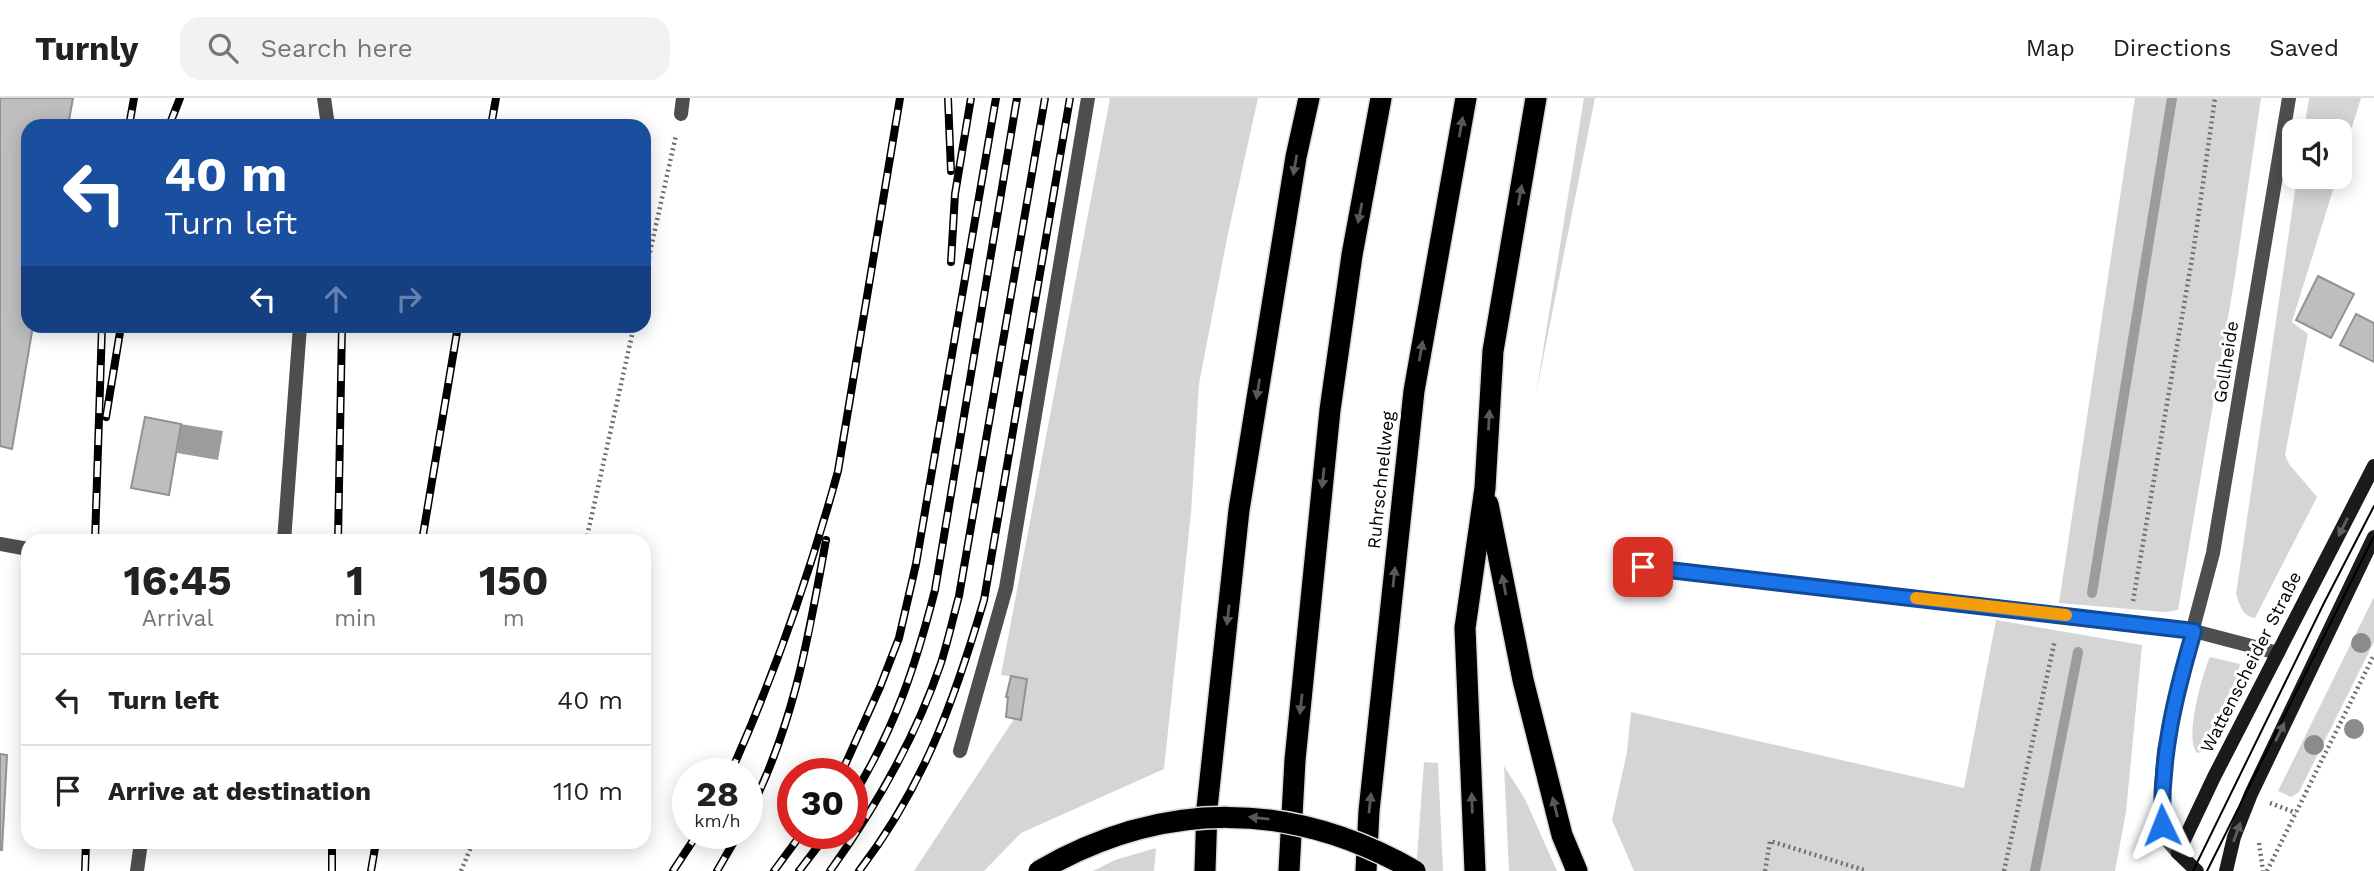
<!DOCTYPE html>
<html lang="en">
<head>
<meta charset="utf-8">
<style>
  body { margin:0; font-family:"Work Sans",sans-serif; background:#f2f2f2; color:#222; height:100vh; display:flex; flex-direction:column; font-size:26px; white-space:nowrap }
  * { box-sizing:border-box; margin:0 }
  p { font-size:23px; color:#767676 }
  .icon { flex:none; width:38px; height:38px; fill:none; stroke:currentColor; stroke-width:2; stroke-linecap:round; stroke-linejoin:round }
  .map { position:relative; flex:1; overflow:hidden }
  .sheet { position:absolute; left:21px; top:436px; width:630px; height:315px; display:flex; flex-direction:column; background:#fff; border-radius:21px; box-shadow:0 4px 18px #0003 }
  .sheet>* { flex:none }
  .hud { position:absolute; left:21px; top:21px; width:630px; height:214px; border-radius:21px; box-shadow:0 4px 18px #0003; background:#1a4fa0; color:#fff; overflow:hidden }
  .controls { position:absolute; left:2282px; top:21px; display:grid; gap:14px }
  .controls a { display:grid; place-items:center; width:70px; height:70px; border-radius:14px; background:#fff; box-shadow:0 4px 18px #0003; font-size:35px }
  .speed { position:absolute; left:672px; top:660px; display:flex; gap:14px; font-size:35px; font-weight:700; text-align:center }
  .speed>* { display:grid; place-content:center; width:91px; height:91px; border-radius:50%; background:#fff; box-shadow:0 4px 18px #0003; line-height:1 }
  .speed small { font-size:18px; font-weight:400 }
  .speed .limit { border:10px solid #d22; background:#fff; color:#111 }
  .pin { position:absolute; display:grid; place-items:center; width:60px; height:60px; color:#fff; margin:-30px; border-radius:14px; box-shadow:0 4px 10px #0006 }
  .me { position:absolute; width:77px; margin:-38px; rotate:358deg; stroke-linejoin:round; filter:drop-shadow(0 0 5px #0008) }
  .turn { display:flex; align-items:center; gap:24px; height:147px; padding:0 28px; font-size:32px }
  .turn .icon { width:91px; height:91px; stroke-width:2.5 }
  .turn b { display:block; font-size:49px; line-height:60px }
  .lanes { display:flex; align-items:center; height:66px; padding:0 28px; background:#0003; justify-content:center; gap:35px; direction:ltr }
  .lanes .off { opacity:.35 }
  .eta { display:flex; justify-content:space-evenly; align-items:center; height:119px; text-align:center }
  .eta b { font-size:42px; font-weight:700; line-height:49px }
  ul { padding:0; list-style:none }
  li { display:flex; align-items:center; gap:21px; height:91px; padding:0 28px; border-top:2px solid #e0e0e0 }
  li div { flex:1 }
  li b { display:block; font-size:26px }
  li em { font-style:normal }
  header { display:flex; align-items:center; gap:42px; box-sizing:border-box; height:98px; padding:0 35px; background:#fff; border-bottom:2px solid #e0e0e0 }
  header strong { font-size:33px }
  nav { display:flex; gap:38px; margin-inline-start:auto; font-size:24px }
  .search { width:490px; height:63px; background:#f2f2f2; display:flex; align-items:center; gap:18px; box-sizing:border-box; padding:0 24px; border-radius:21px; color:#767676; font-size:26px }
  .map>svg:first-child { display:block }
</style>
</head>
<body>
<header>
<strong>Turnly</strong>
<div class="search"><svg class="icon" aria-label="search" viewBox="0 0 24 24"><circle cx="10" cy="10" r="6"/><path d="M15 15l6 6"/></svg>Search here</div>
<nav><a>Map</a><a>Directions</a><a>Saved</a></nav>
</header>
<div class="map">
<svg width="2374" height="773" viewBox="0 0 2374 773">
  <rect width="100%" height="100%" fill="#fff"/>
  <g fill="#d5d5d5">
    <polygon points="1110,0 1258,0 1227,140 1199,286 1191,415 1164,671 1021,735 984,773 914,773 1014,621 1021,621 1027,581 1001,577"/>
    <polygon points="1584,0 1595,0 1536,296"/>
    <polygon points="2135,0 2261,0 2235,178 2178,512 2165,514 2059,505"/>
    <polygon points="2309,0 2361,0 2340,68 2340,33 2304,33"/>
    <path d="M2297,79H2337L2292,224L2308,236L2285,357L2289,366L2317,399L2255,520C2242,518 2240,507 2236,496Z"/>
    <polygon points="2374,499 2374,544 2299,694 2291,699 2278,693"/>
    <polygon points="1996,522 2142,547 2126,714 2115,773 1634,773 1612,722 1627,654 1631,614 1964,690"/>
    <path d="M2210,559L2240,566L2237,579L2201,654L2197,655C2184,641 2202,576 2210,559Z"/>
    <polygon points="1424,664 1438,665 1443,773 1416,773"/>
    <polygon points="1504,668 1525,701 1557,773 1509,773"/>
    <polygon points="1156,750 1154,773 1093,773 1115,762"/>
  </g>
  <polygon fill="#9c9c9c" points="181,326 223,333 218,362 177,355"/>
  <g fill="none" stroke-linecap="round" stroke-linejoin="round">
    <g stroke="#9c9c9c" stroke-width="10">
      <polyline points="2092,495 2172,0"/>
      <polyline points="2035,773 2078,554"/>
    </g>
  </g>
  <g fill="#bebebe" stroke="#929292" stroke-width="2">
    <polygon points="0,0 73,0 68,28 28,28 28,228 33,228 12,351 0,348"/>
    <polygon points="2318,178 2354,196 2331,240 2296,222"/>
    <polygon points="2356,216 2374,225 2374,264 2340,247"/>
    <polygon points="145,319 181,326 169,397 131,390"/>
    <polygon points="1011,578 1027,581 1021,622 1006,619 1008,599 1006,599"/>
    <polygon points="0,656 7,657 2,752 0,752"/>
  </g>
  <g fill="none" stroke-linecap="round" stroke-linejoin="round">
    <defs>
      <g id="motorway">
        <polyline points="1488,406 1523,582 1562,737 1577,773"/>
        <polyline points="1205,773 1207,710 1239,412 1296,59 1309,0"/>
        <polyline points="1289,773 1295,662 1330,312 1352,157 1381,0"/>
        <polyline points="1366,773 1369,713 1414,293 1466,0"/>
        <polyline points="1475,773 1465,530 1485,390 1493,253 1536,0"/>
      </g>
    </defs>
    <use href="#motorway" stroke="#dbdbdb" stroke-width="24"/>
    <g stroke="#707070" stroke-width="4.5" stroke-dasharray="2 3.5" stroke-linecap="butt">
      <polyline points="644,181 676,37"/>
      <polyline points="586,443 634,228"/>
      <polyline points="2133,503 2194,149 2215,0"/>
      <polyline points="2270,705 2296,715"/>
      <polyline points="2259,745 2263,773"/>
      <polyline points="461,773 473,744"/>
      <polyline points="1765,773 1770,743 1867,773"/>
      <polyline points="2004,773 2055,542"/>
      <polyline points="2267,773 2374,557"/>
    </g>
    <g stroke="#4e4e4e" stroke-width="14">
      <polyline points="324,0 328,28"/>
      <polyline points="681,16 683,0"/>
      <polyline points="284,443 300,228"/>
      <polyline points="0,446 28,451"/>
      <polyline points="1643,469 2194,533"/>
      <polyline points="960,653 1006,490 1088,0"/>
      <polyline points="137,773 141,744"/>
    </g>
    <g stroke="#4e4e4e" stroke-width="14">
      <polyline points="2194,533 2278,555"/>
      <polyline points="2178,755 2169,744 2162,727 2161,688 2164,653 2181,576 2213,455 2289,0"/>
    </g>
    <g stroke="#1b1b1b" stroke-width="14">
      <polyline points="2197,773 2178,755 2214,679 2374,368"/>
      <polyline points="2226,773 2234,739 2251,696 2374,439"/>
    </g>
    <use href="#motorway" stroke="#000" stroke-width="21"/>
    <g stroke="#000" stroke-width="2">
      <polyline points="2193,773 2324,505 2374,408"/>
      <polyline points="2207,773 2374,438"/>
    </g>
    <defs>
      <g id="rail">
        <polyline points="948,0 951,73"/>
        <polyline points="129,28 134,0"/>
        <polyline points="169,28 180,0"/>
        <polyline points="491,28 496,0"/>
        <polyline points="951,164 955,96 971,0"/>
        <polyline points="106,319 121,228"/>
        <polyline points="95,443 102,228"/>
        <polyline points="338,443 342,228"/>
        <polyline points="422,443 458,228"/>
        <path d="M730,676C774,578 810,475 838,373L900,0"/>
        <polyline points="841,676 880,589 899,540 916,466 996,0"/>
        <path d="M852,700C895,630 915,570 935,492L1017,0"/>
        <path d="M747,719C794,627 808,542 826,442"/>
        <polyline points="85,773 86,744"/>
        <polyline points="332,773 332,744"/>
        <polyline points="371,773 376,744"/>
        <polyline points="673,773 698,735"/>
        <polyline points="717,773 739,735"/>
        <polyline points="774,773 802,735"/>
        <polyline points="799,773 828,735"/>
        <path d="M830,773C876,709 915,641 941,565C948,543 953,520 959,498L1045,0"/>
        <path d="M859,773C924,688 954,603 984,502L1070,0"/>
      </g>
    </defs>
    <use href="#rail" stroke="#000" stroke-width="8"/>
    <use href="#rail" stroke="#fff" stroke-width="5" stroke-dasharray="16" stroke-linecap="butt"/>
    <defs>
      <path id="motorway-bridge" d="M1039,773C1164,701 1291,702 1415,773"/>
    </defs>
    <use href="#motorway-bridge" stroke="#dbdbdb" stroke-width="24" stroke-linecap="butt"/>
    <use href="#motorway-bridge" stroke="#000" stroke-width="21"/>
  </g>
  <g fill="#8b8b8b">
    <circle cx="2361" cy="545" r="10"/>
    <circle cx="2354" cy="631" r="10"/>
    <circle cx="2314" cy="647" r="10"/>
  </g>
  <defs><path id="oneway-solid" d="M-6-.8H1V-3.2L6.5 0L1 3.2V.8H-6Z" transform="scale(1.75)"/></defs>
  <g fill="#595959">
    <use href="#oneway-solid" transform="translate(1461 29) rotate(-80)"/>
    <use href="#oneway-solid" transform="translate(1295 67) rotate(100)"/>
    <use href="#oneway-solid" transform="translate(1520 97) rotate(-80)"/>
    <use href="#oneway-solid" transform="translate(1360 115) rotate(101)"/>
    <use href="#oneway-solid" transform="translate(1421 253) rotate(-80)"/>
    <use href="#oneway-solid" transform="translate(1258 291) rotate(99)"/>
    <use href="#oneway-solid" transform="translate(1489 322) rotate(-87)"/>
    <use href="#oneway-solid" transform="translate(1323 380) rotate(96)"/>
    <use href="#oneway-solid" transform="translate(1394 479) rotate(-84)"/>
    <use href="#oneway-solid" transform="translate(1504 487) rotate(-101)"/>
    <use href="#oneway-solid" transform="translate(1228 517) rotate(96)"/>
    <use href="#oneway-solid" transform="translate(1301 606) rotate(96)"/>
    <use href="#oneway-solid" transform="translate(1370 705) rotate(-84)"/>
    <use href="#oneway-solid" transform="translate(1472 705) rotate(-92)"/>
    <use href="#oneway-solid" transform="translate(1555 709) rotate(-104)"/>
    <use href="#oneway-solid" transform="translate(1259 720) rotate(-174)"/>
  </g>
  <g fill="#5f5f5f">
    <use href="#oneway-solid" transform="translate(2343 429) rotate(117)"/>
    <use href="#oneway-solid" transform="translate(2280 634) rotate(-64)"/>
    <use href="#oneway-solid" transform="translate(2237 734) rotate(-70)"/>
  </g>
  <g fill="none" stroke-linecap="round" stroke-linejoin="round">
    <defs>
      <path id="route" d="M1643,469L2194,533C2174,601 2161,656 2162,727"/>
    </defs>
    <use href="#route" stroke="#114b97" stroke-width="18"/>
    <use href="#route" stroke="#1a73e8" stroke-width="12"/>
    <polyline stroke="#f59e0b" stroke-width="12" points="1916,500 2066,517"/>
  </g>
  <g text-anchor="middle" stroke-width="6" stroke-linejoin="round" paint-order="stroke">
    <g font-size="18" fill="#000" stroke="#fff">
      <text transform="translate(2226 264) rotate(-81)" y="6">Gollheide</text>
      <text transform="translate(1381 382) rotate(-84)" y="6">Ruhrschnellweg</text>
      <text transform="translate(2251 564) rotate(-63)" y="6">Wattenscheider Straße</text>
    </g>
  </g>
</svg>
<div class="controls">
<a><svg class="icon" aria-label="sound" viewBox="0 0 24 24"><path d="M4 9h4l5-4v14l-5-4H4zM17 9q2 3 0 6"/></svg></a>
</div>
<div class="speed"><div>28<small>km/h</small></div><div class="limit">30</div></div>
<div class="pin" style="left:1643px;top:469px;background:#d93025"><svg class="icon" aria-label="arrive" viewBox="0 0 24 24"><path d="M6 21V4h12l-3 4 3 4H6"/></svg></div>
<svg class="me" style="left:2162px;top:727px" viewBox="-20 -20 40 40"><path d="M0-17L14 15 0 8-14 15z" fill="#1a73e8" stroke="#fff" stroke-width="4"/></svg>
<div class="hud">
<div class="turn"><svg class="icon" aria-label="left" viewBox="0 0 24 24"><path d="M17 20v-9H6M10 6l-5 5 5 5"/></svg><div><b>40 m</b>Turn left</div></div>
<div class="lanes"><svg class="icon" aria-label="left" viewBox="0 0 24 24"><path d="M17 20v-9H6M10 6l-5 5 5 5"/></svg><svg class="icon off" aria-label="ahead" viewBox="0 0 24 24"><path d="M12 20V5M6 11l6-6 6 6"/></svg><svg class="icon off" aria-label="right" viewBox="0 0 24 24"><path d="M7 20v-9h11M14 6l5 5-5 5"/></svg></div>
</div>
<section class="sheet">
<div class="eta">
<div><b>16:45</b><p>Arrival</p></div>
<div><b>1</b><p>min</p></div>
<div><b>150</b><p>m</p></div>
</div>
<ul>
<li><svg class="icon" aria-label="left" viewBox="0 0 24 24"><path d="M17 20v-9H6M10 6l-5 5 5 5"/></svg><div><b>Turn left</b></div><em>40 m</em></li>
<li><svg class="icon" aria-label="arrive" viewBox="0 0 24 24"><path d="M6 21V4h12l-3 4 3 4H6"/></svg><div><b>Arrive at destination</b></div><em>110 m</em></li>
</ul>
</section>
</div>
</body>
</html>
